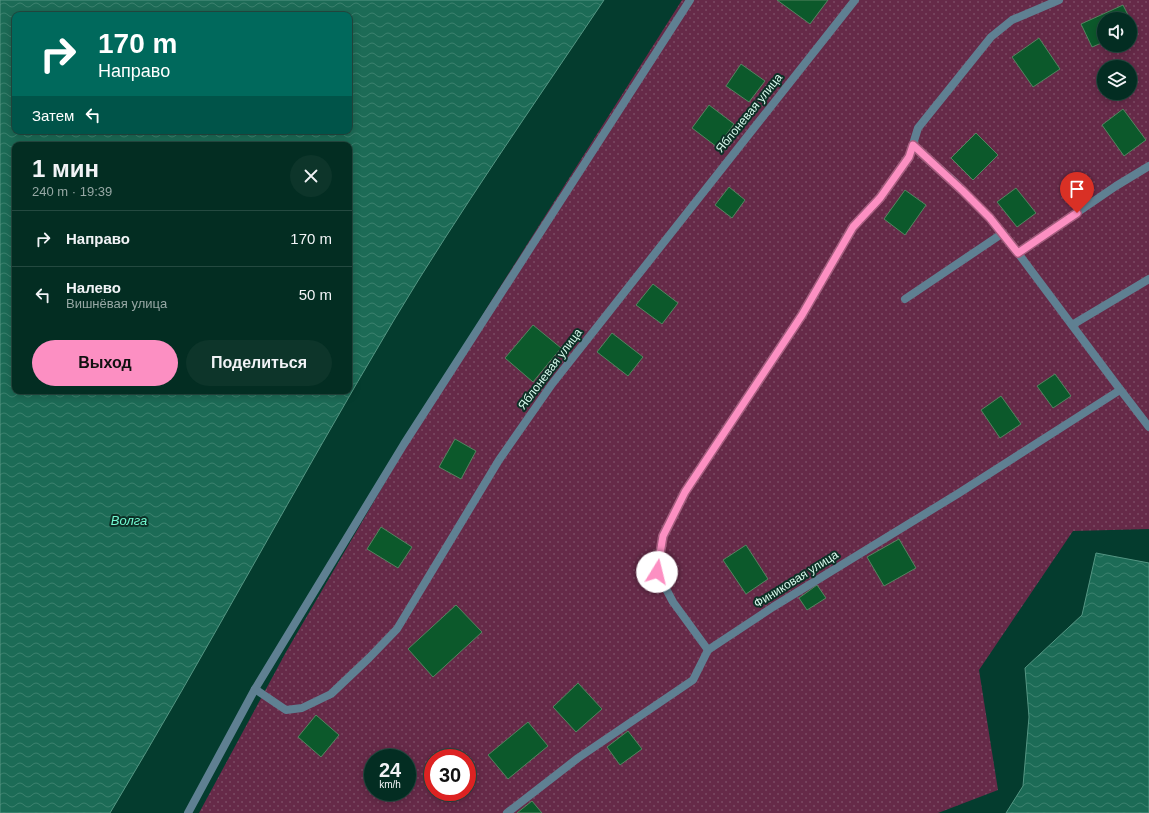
<!DOCTYPE html>
<html lang="ru">
<head>
<meta charset="utf-8">
<style>
  body { margin:0; font-family:Helvetica,sans-serif; background:#0d352a; color:#f1f3f6; height:100vh; display:flex; flex-direction:column; font-size:15px; white-space:nowrap }
  * { box-sizing:border-box; margin:0 }
  p { font-size:13px; color:#97a8a5 }
  .icon { flex:none; width:22px; height:22px; fill:none; stroke:currentColor; stroke-width:2; stroke-linecap:round; stroke-linejoin:round }
  .map { position:relative; flex:1; overflow:hidden }
  .side { position:absolute; left:12px; top:142px; width:340px; height:252px; display:flex; flex-direction:column; background:#032d22; border-radius:8px; box-shadow:0 2px 10px #0003,0 0 0 1px #244940 }
  .side>* { flex:none }
  .guide { position:absolute; left:12px; top:12px; width:340px; height:122px; border-radius:8px; box-shadow:0 2px 10px #0003,0 0 0 1px #244940; background:#00695c; color:#fff; overflow:hidden }
  .buttons { position:absolute; left:1097px; top:12px; display:grid; gap:8px }
  .buttons a { display:grid; place-items:center; width:40px; height:40px; border-radius:50%; background:#032d22; box-shadow:0 2px 10px #0003,0 0 0 1px #244940; font-size:20px }
  .speed { position:absolute; left:364px; top:749px; display:flex; gap:8px; font-size:20px; font-weight:700; text-align:center }
  .speed>* { display:grid; place-content:center; width:52px; height:52px; border-radius:50%; background:#032d22; box-shadow:0 2px 10px #0003,0 0 0 1px #244940; line-height:1 }
  .speed small { font-size:10px; font-weight:400 }
  .speed .limit { border:6px solid #d22; background:#fff; color:#111 }
  .pin { position:absolute; display:grid; place-items:center; width:34px; height:34px; color:#fff; margin:-41px -17px; border-radius:50% 50% 50% 0; rotate:-45deg; box-shadow:0 0 4px #0007 }
  .pin .icon { rotate:45deg }
  .me { position:absolute; width:44px; margin:-22px; rotate:9deg; stroke-linejoin:round; filter:drop-shadow(0 0 3px #0008) }
  .turn { display:flex; align-items:center; gap:14px; height:84px; padding:0 20px; font-size:18px }
  .turn .icon { width:52px; height:52px; stroke-width:2.5 }
  .turn b { display:block; font-size:28px; line-height:34px }
  .then { display:flex; align-items:center; height:38px; padding:0 20px; background:#0003; gap:8px; font-size:15px }
  .round { display:grid; place-items:center; flex:none; width:42px; height:42px; border-radius:21px; background:#0d352a }
  .headline { display:flex; align-items:center; justify-content:space-between; height:68px; padding:0 20px }
  h1 { font-size:24px; font-weight:800; line-height:30px }
  .button { display:flex; gap:8px; margin-top:auto; padding:8px 20px }
  .button a { flex:1; height:46px; border-radius:24px; background:#fc8fc2; color:#111; font-size:16px; font-weight:800; line-height:46px; text-align:center }
  .button a+a { background:#0d352a; color:#f1f3f6 }
  ul { padding:0; list-style:none }
  li { display:flex; align-items:center; gap:12px; height:56px; padding:0 20px; border-top:1px solid #244940 }
  li div { flex:1 }
  li b { display:block; font-size:15px }
  li em { font-style:normal }
  .map>svg:first-child { display:block }
</style>
</head>
<body>
<div class="map">
<svg width="1149" height="813" viewBox="0 0 1149 813">
  <defs>
    <pattern id="garden-dots" width="8" height="8" patternUnits="userSpaceOnUse"><rect width="8" height="8" fill="#662a48"/><path d="M2 2h.1M6 6h.1" fill="none" stroke="#7b4a63" stroke-width="1.8" stroke-linecap="round"/></pattern>
    <pattern id="water-waves" width="16" height="10" patternUnits="userSpaceOnUse"><rect width="16" height="10" fill="#1c6b56"/><path d="M0 5q4-4 8 0t8 0" fill="none" stroke="#3c816e"/></pattern>
  </defs>
  <rect width="100%" height="100%" fill="#043c2e"/>
  <path fill="url(#garden-dots)" fill-rule="evenodd" d="M682,0H1149V529L1073,531L979,670L998,790L938,813H199L286,652L488,306ZM1104,19H1130V45H1104ZM1104,67H1130V93H1104ZM373,758H407V792H373ZM433,758H467V792H433Z"/>
  <g fill="url(#water-waves)" stroke="#549683" fill-rule="evenodd">
    <path d="M0,0H604C533,106 460,210 394,320C297,483 208,650 110,813H0ZM15,15H349V131H15ZM15,145H349V391H15Z"/>
    <polygon points="1096,553 1149,563 1149,813 1006,813 1023,786 1029,717 1025,668 1082,615"/>
  </g>
  <g fill="#0c592b" stroke="#558460">
    <polygon points="777,0 828,0 810,24"/>
    <polygon points="1123,5 1130,19 1104,19 1104,42 1092,47 1081,24"/>
    <polygon points="1039,38 1060,69 1033,87 1012,57"/>
    <polygon points="741,64 765,81 749,102 726,86"/>
    <polygon points="709,105 734,124 717,147 692,128"/>
    <polygon points="1123,109 1146,140 1124,156 1102,125"/>
    <polygon points="976,133 998,155 973,180 951,158"/>
    <polygon points="729,187 745,200 732,218 715,205"/>
    <polygon points="1016,188 1036,213 1017,227 997,202"/>
    <polygon points="905,190 926,205 905,235 884,219"/>
    <polygon points="653,284 678,303 662,324 636,305"/>
    <polygon points="533,325 561,348 533,382 505,358"/>
    <polygon points="612,333 643,357 628,376 597,352"/>
    <polygon points="1055,374 1071,396 1053,408 1037,386"/>
    <polygon points="1001,396 1021,424 1000,438 981,410"/>
    <polygon points="455,439 476,451 461,479 439,467"/>
    <polygon points="381,527 412,547 398,568 367,549"/>
    <polygon points="899,539 916,568 884,586 867,557"/>
    <polygon points="746,545 768,579 746,594 723,560"/>
    <polygon points="817,585 826,598 807,610 799,598"/>
    <polygon points="456,605 482,632 433,677 408,649"/>
    <polygon points="578,683 602,709 576,732 553,707"/>
    <polygon points="316,715 339,735 321,757 298,737"/>
    <polygon points="528,722 548,746 508,779 488,755"/>
    <polygon points="628,731 642,749 620,765 607,747"/>
    <polygon points="532,801 542,813 517,813"/>
  </g>
  <g fill="none" stroke-linecap="round" stroke-linejoin="round">
    <g stroke="#5f8092" stroke-width="8">
      <polyline points="913,145 955,182 990,218 1018,253 1116,384 1149,427"/>
      <polyline points="905,299 1003,233"/>
      <polyline points="188,813 255,689 404,444 690,0"/>
    </g>
    <g stroke="#5f8092" stroke-width="8">
      <polyline points="1018,253 1116,186 1149,166"/>
      <polyline points="1072,325 1149,279"/>
      <polyline points="708,650 673,602 657,572 663,536 685,492 802,315 853,227 880,198 909,157 918,128 991,37 1012,20 1059,0"/>
      <polyline points="255,689 286,710 302,708 331,694 369,658 397,629 499,460 552,384 855,0"/>
      <polyline points="507,813 578,758 693,680 708,650 773,607 959,493 1120,390"/>
    </g>
  </g>
  <g fill="none" stroke-linecap="round" stroke-linejoin="round">
    <defs>
      <polyline id="route" points="657,572 663,536 685,492 802,315 853,227 880,198 909,157 913,145 963,191 990,218 1018,253 1077,213"/>
    </defs>
    <use href="#route" stroke="#a45d7e" stroke-width="10"/>
    <use href="#route" stroke="#fc8fc2" stroke-width="7"/>
  </g>
  <g text-anchor="middle" stroke-width="4" stroke-linejoin="round" paint-order="stroke">
    <g font-size="12" fill="#d8f9ec" stroke="#0c3026">
      <text transform="translate(749 113) rotate(-51)" y="4">Яблоневая улица</text>
      <text transform="translate(550 369) rotate(-53)" y="4">Яблоневая улица</text>
      <text transform="translate(796 579) rotate(-32)" y="4">Финиковая улица</text>
    </g>
    <g font-size="13" font-style="italic" fill="#73fbd3" stroke="#0c3026">
      <text x="129" y="525">Волга</text>
    </g>
  </g>
</svg>
<div class="buttons">
<a><svg class="icon" aria-label="sound" viewBox="0 0 24 24"><path d="M4 9h4l5-4v14l-5-4H4zM17 9q2 3 0 6"/></svg></a>
<a><svg class="icon" aria-label="layers" viewBox="0 0 24 24"><path d="M12 4l9 5-9 5-9-5zM3 14l9 5 9-5"/></svg></a>
</div>
<div class="speed"><div>24<small>km/h</small></div><div class="limit">30</div></div>
<div class="pin" style="left:1077px;top:213px;background:#d93025"><svg class="icon" aria-label="arrive" viewBox="0 0 24 24"><path d="M6 21V4h12l-3 4 3 4H6"/></svg></div>
<svg class="me" style="left:657px;top:572px" viewBox="-20 -20 40 40"><circle r="19" fill="#fff"/><path d="M0-13L10 11 0 6-10 11z" fill="#fc8fc2"/></svg>
<div class="guide">
<div class="turn"><svg class="icon" aria-label="right" viewBox="0 0 24 24"><path d="M7 20v-9h11M14 6l5 5-5 5"/></svg><div><b>170 m</b>Направо</div></div>
<div class="then">Затем<svg class="icon" aria-label="left" viewBox="0 0 24 24"><path d="M17 20v-9H6M10 6l-5 5 5 5"/></svg></div>
</div>
<section class="side">
<div class="headline"><div><h1>1 мин</h1><p>240 m · 19:39</p></div><a class="round"><svg class="icon" aria-label="close" viewBox="0 0 24 24"><path d="M6 6l12 12M18 6L6 18"/></svg></a></div>
<ul>
<li><svg class="icon" aria-label="right" viewBox="0 0 24 24"><path d="M7 20v-9h11M14 6l5 5-5 5"/></svg><div><b>Направо</b></div><em>170 m</em></li>
<li><svg class="icon" aria-label="left" viewBox="0 0 24 24"><path d="M17 20v-9H6M10 6l-5 5 5 5"/></svg><div><b>Налево</b><p>Вишнёвая улица</p></div><em>50 m</em></li>
</ul>
<div class="button"><a>Выход</a><a>Поделиться</a></div>
</section>
</div>
</body>
</html>
